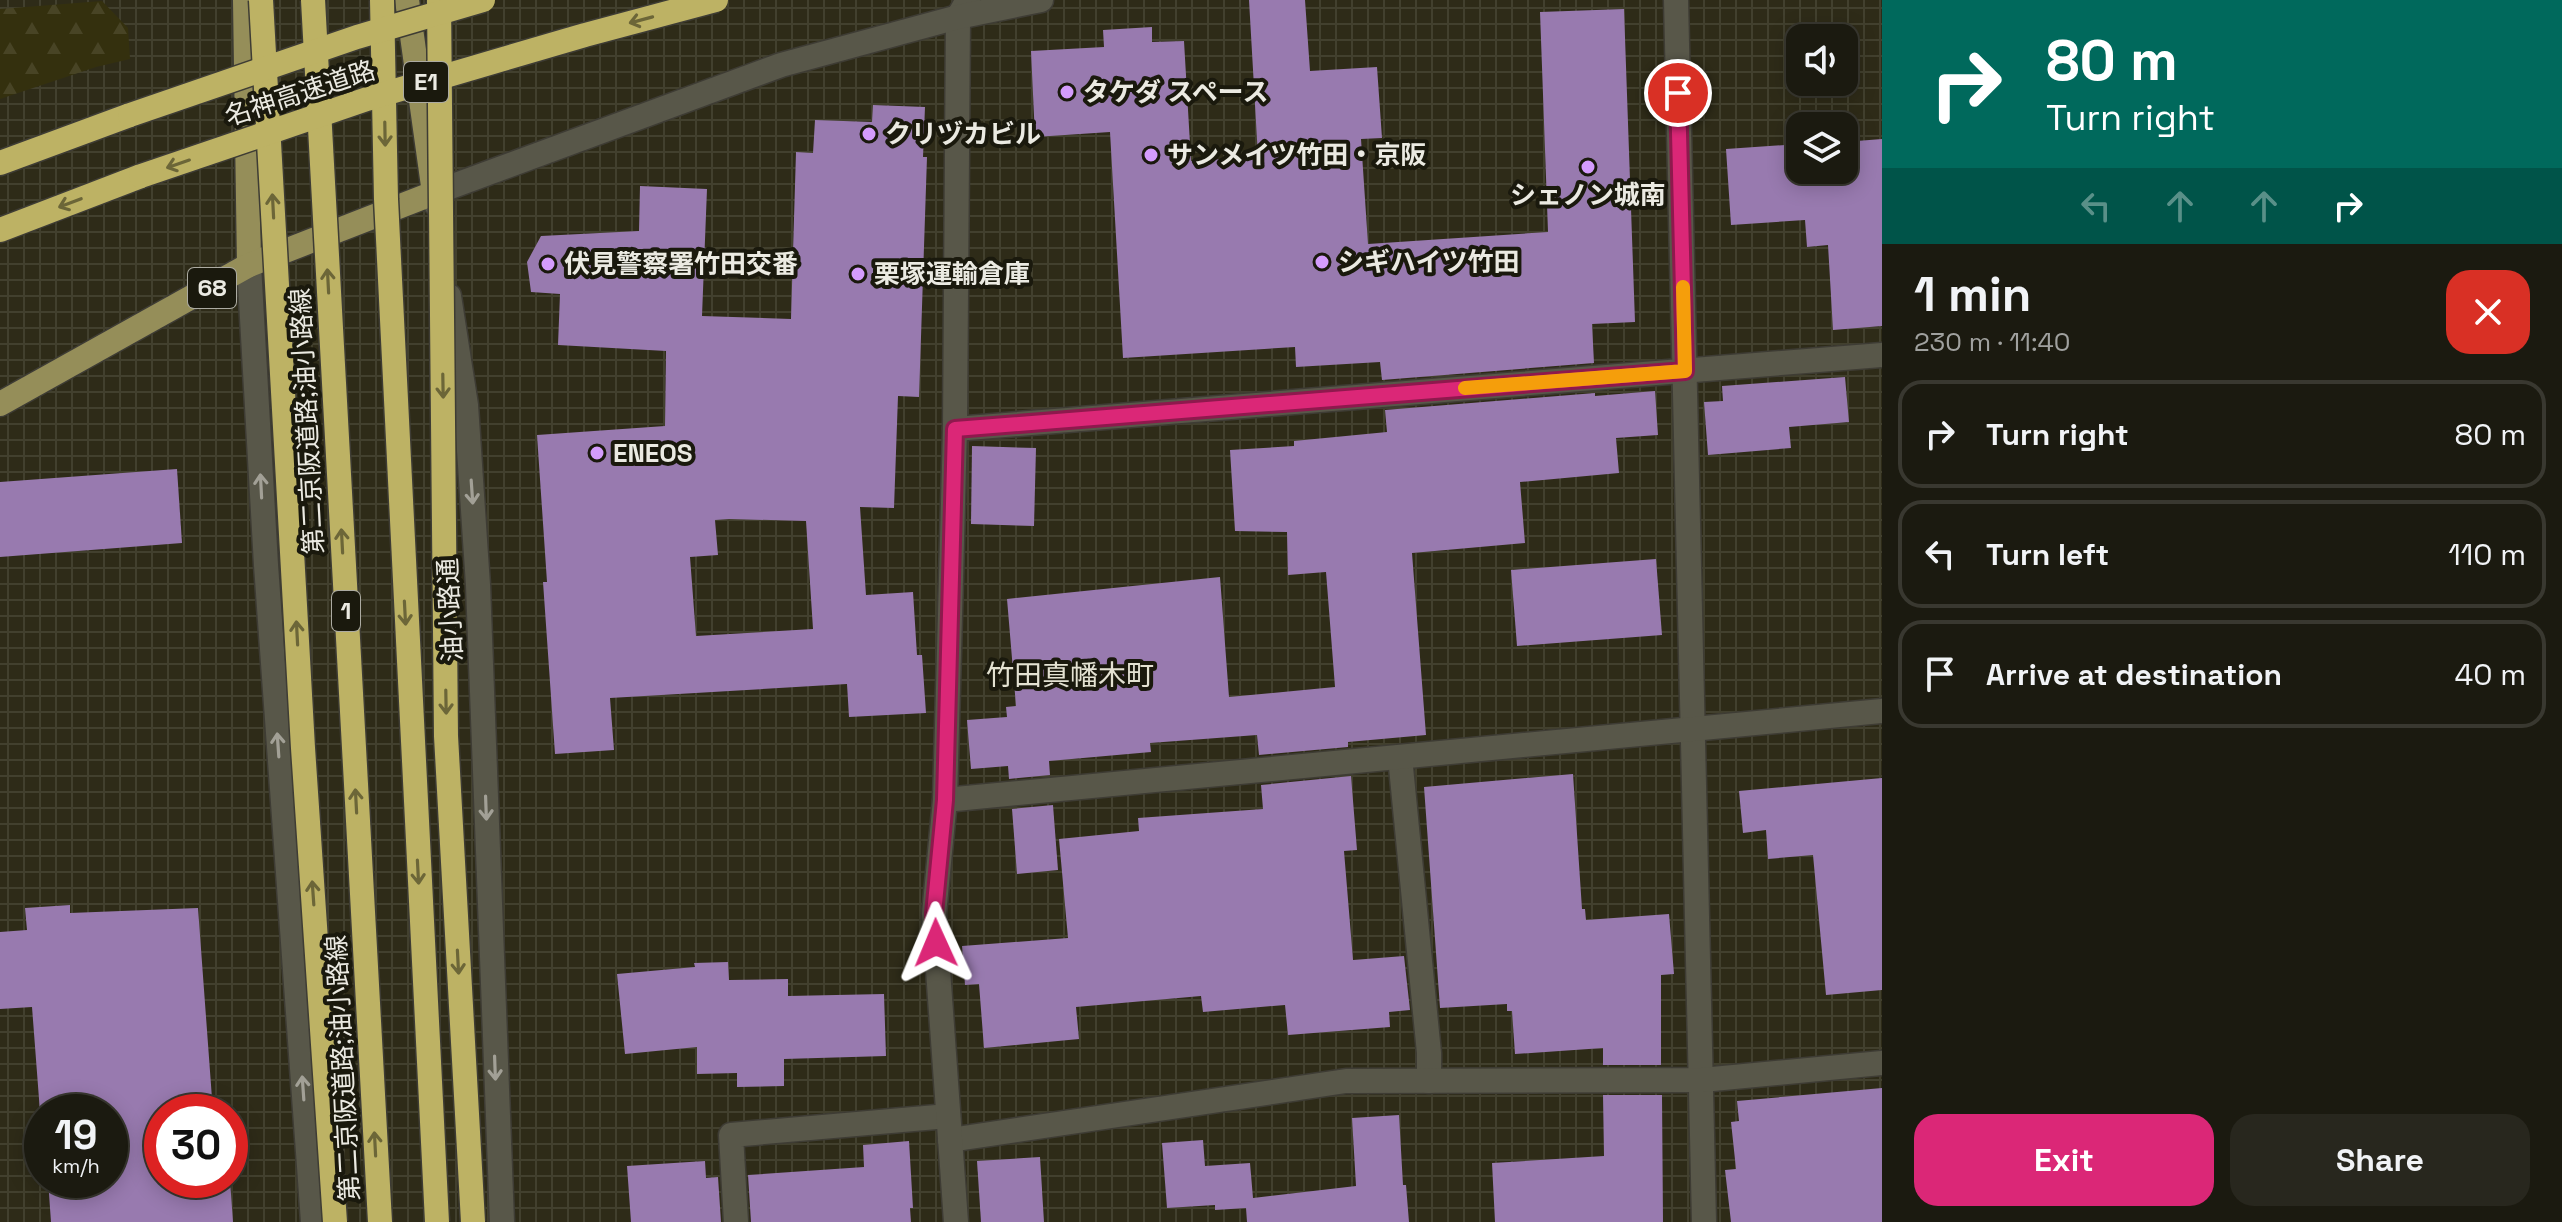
<!DOCTYPE html>
<html lang="en">
<head>
<meta charset="utf-8">
<style>
  body { margin:0; font-family:"Space Grotesk","Noto Sans JP",sans-serif; background:#28271e; color:#f1f3f6; height:100vh; display:flex; flex-direction:column; font-size:30px; white-space:nowrap }
  * { box-sizing:border-box; margin:0 }
  p { font-size:26px; color:#a0a19f }
  .icon { flex:none; width:44px; height:44px; fill:none; stroke:currentColor; stroke-width:2; stroke-linecap:round; stroke-linejoin:round }
  .map { position:relative; flex:1; overflow:hidden }
  .sheet { display:flex; flex-direction:column; background:#1b1a10; width:680px }
  .sheet>* { flex:none }
  .banner { background:#00695c; color:#fff; overflow:hidden }
  .tools { position:absolute; left:1786px; top:24px; display:grid; gap:16px }
  .tools a { display:grid; place-items:center; width:72px; height:72px; border-radius:16px; background:#1b1a10; box-shadow:0 4px 20px #0003,0 0 0 2px #393830; font-size:40px }
  .speed { position:absolute; left:24px; top:1094px; display:flex; gap:16px; font-size:40px; font-weight:700; text-align:center }
  .speed>* { display:grid; place-content:center; width:104px; height:104px; border-radius:50%; background:#1b1a10; box-shadow:0 4px 20px #0003,0 0 0 2px #393830; line-height:1 }
  .speed small { font-size:20px; font-weight:400 }
  .speed .limit { border:12px solid #d22; background:#fff; color:#111 }
  .pin { position:absolute; display:grid; place-items:center; width:68px; height:68px; color:#fff; margin:-34px; border:4px solid #fff; border-radius:50%; box-shadow:0 2px 8px #0007 }
  .me { position:absolute; width:88px; margin:-44px; rotate:359deg; stroke-linejoin:round; filter:drop-shadow(0 0 6px #0008) }
  .turn { display:flex; align-items:center; gap:28px; height:168px; padding:0 32px; font-size:36px }
  .turn .icon { width:104px; height:104px; stroke-width:2.5 }
  .turn b { display:block; font-size:56px; line-height:68px }
  .lanes { display:flex; align-items:center; height:76px; padding:0 32px; background:#0003; justify-content:center; gap:40px; direction:ltr }
  .lanes .off { opacity:.35 }
  .round { display:grid; place-items:center; flex:none; width:84px; height:84px; border-radius:24px; background:#28271e }
  .summary { display:flex; align-items:center; justify-content:space-between; height:136px; padding:0 32px }
  h1 { font-size:48px; font-weight:600; line-height:60px }
  .action { display:flex; gap:16px; margin-top:auto; padding:16px 32px }
  .action a { flex:1; height:92px; border-radius:24px; background:#db2777; color:#fff; font-size:32px; font-weight:600; line-height:92px; text-align:center }
  .action a+a { background:#28271e; color:#f1f3f6 }
  ul { padding:0; list-style:none }
  li { display:flex; align-items:center; gap:24px; height:108px; margin:0 16px 12px; padding:0 16px; border:4px solid #393830; border-radius:24px }
  li div { flex:1 }
  li b { display:block; font-size:30px }
  li em { font-style:normal }
  main { display:flex; flex:1; min-height:0 }
  .map>svg:first-child { display:block }
</style>
</head>
<body>
<main>
<div class="map">
<svg width="1882" height="1222" viewBox="0 0 1882 1222">
  <defs>
    <pattern id="industrial-grid" width="8" height="8" patternUnits="userSpaceOnUse" patternTransform="scale(2)"><rect width="8" height="8" fill="#2e2b18"/><path d="M0 4h8M4 0v8" fill="none" stroke="#42402e"/></pattern>
    <pattern id="forest-firs" width="22" height="20" patternUnits="userSpaceOnUse" patternTransform="scale(2)"><rect width="22" height="20" fill="#34300e"/><path d="M5 1l3.5 6h-7zM16 11l3.5 6h-7z" fill="#484425"/></pattern>
  </defs>
  <rect width="100%" height="100%" fill="#242216"/>
  <path fill="url(#industrial-grid)" fill-rule="evenodd" d="M0,0H1882V1222H0ZM1800,38H1844V82H1800ZM1800,126H1844V170H1800ZM42,1112H110V1180H42ZM162,1112H230V1180H162Z"/>
  <polygon fill="url(#forest-firs)" points="102,1 128,28 130,59 96,67 0,99 0,9"/>
  <g fill="#987aaf" fill-rule="evenodd">
    <polygon points="1249,0 1305,0 1310,71 1377,67 1382,138 1361,139 1368,244 1548,232 1540,12 1624,9 1635,322 1592,324 1594,363 1382,380 1380,362 1296,367 1295,347 1123,358 1110,132 1035,137 1031,51 1104,47 1103,30 1152,27 1152,42 1184,41 1191,161 1258,157"/>
    <path d="M873,105L925,107L923,157H927L919,397L898,396L894,508L860,507L866,595L913,592L917,655H922L926,713L849,717L847,684L610,698L614,750L555,754L543,582H547L537,435L665,426L666,351L558,345L560,294L531,292L527,262L541,236L639,231L640,186L707,189L702,316L791,319L796,152L813,153L815,120L872,122ZM729,519L806,521L813,629L696,636L690,557L718,555L715,520Z"/>
    <polygon points="1882,139 1882,326 1833,330 1828,245 1807,247 1805,220 1731,225 1726,149 1800,144 1800,170 1844,170 1844,142"/>
    <polygon points="1845,377 1849,422 1789,427 1791,448 1708,455 1704,402 1723,401 1722,386"/>
    <polygon points="1655,391 1658,435 1616,438 1619,473 1520,482 1525,543 1412,553 1426,735 1348,742 1348,747 1259,755 1257,735 1150,743 1151,752 1049,761 1050,775 1009,779 1008,766 971,769 967,720 1007,717 1006,707 1016,706 1007,599 1220,577 1229,697 1335,687 1326,572 1288,575 1287,532 1235,531 1230,450 1294,446 1294,441 1387,432 1385,410 1595,393 1595,396"/>
    <polygon points="972,446 1036,448 1034,526 971,524"/>
    <polygon points="177,469 182,543 0,557 0,482"/>
    <polygon points="1656,559 1662,635 1517,646 1511,570"/>
    <polygon points="1573,774 1582,909 1585,909 1586,920 1669,914 1674,974 1661,975 1661,1065 1603,1065 1603,1048 1515,1054 1512,1011 1507,1011 1507,1004 1440,1008 1424,787"/>
    <polygon points="1351,776 1357,850 1344,851 1353,960 1404,956 1410,1010 1389,1012 1390,1027 1288,1035 1285,1005 1203,1012 1201,996 1076,1007 1079,1039 984,1048 979,984 965,985 962,946 1068,938 1059,839 1139,831 1138,818 1263,809 1261,785"/>
    <polygon points="1882,778 1882,990 1826,995 1813,855 1768,859 1766,830 1743,833 1739,791"/>
    <polygon points="1053,805 1058,870 1017,874 1012,809"/>
    <polygon points="70,905 70,913 198,908 213,1112 162,1112 162,1180 230,1180 233,1222 51,1222 48,1180 110,1180 110,1112 40,1112 32,1007 0,1009 0,932 27,930 25,908"/>
    <polygon points="728,962 729,980 788,979 788,996 884,994 886,1056 784,1059 784,1086 737,1087 737,1073 697,1074 697,1047 625,1054 617,974 695,967 694,963"/>
    <polygon points="1882,1088 1882,1222 1731,1222 1725,1170 1736,1169 1731,1122 1739,1121 1737,1101"/>
    <polygon points="1603,1095 1662,1095 1663,1222 1495,1222 1492,1163 1604,1156"/>
    <polygon points="1399,1115 1403,1185 1406,1185 1409,1222 1247,1222 1246,1208 1215,1210 1215,1205 1167,1208 1162,1143 1203,1140 1205,1166 1250,1163 1253,1198 1356,1186 1352,1118"/>
    <polygon points="909,1141 913,1208 910,1208 911,1222 751,1222 748,1175 864,1167 863,1145"/>
    <polygon points="1040,1157 1044,1222 981,1222 977,1161"/>
    <polygon points="705,1161 706,1178 718,1177 721,1222 631,1222 627,1166"/>
  </g>
  <g fill="none" stroke-linecap="round" stroke-linejoin="round">
    <defs>
      <g id="lane">
        <polyline points="1400,757 1429,1053 1429,1081"/>
        <polyline points="736,1222 731,1135 948,1116"/>
      </g>
      <g id="street">
        <polyline points="1676,0 1704,1222"/>
        <polyline points="955,429 1882,355"/>
        <polyline points="945,800 1882,711"/>
        <polyline points="950,1140 1346,1081 1702,1080 1882,1063"/>
        <polyline points="956,1222 934,914 945,800 955,429 958,17 968,0"/>
      </g>
      <g id="secondary">
        <polyline points="436,204 434,193 781,65 958,17 1041,0"/>
        <polyline points="249,265 266,565 313,1222"/>
        <polyline points="449,296 466,405 478,585 502,1222"/>
      </g>
      <g id="primary">
        <polyline points="245,0 249,265"/>
        <polyline points="0,404 249,265 434,193 407,0"/>
      </g>
      <g id="highway">
        <polyline points="0,163 130,115"/>
        <polyline points="0,230 141,176"/>
      </g>
    </defs>
    <use href="#lane" stroke="#3e3c34" stroke-width="27"/>
    <use href="#street" stroke="#3e3c34" stroke-width="27"/>
    <use href="#secondary" stroke="#3e3c34" stroke-width="27"/>
    <use href="#primary" stroke="#3e3c34" stroke-width="27"/>
    <use href="#highway" stroke="#3e3c34" stroke-width="27"/>
    <use href="#lane" stroke="#585749" stroke-width="24"/>
    <use href="#street" stroke="#585749" stroke-width="24"/>
    <use href="#secondary" stroke="#585749" stroke-width="24"/>
    <use href="#primary" stroke="#958e59" stroke-width="24"/>
    <use href="#highway" stroke="#bdb264" stroke-width="24"/>
    <defs>
      <g id="highway-bridge">
        <polyline points="261,0 303,748 335,1222"/>
        <polyline points="313,0 380,1222"/>
        <polyline points="382,0 386,199 437,1222"/>
        <polyline points="439,0 446,736 473,1222"/>
        <polyline points="130,115 357,37 483,0"/>
        <polyline points="141,176 367,99 585,35 716,0"/>
      </g>
    </defs>
    <use href="#highway-bridge" stroke="#3e3c34" stroke-width="27" stroke-linecap="butt"/>
    <use href="#highway-bridge" stroke="#bdb264" stroke-width="24"/>
  </g>
  <defs><path id="oneway-shaft" d="M-6 0H5M1.5-3L5.5 0L1.5 3" fill="none" stroke-width="1.6" stroke-linecap="round" stroke-linejoin="round" transform="scale(2)"/></defs>
  <g stroke="#6c6638">
    <use href="#oneway-shaft" transform="translate(641 20) rotate(165)"/>
    <use href="#oneway-shaft" transform="translate(385 134) rotate(89)"/>
    <use href="#oneway-shaft" transform="translate(178 164) rotate(161)"/>
    <use href="#oneway-shaft" transform="translate(70 203) rotate(159)"/>
    <use href="#oneway-shaft" transform="translate(273 206) rotate(-93)"/>
    <use href="#oneway-shaft" transform="translate(328 281) rotate(-93)"/>
    <use href="#oneway-shaft" transform="translate(443 386) rotate(89)"/>
    <use href="#oneway-shaft" transform="translate(342 541) rotate(-93)"/>
    <use href="#oneway-shaft" transform="translate(405 613) rotate(87)"/>
    <use href="#oneway-shaft" transform="translate(297 633) rotate(-93)"/>
    <use href="#oneway-shaft" transform="translate(446 702) rotate(89)"/>
    <use href="#oneway-shaft" transform="translate(356 801) rotate(-93)"/>
    <use href="#oneway-shaft" transform="translate(418 872) rotate(87)"/>
    <use href="#oneway-shaft" transform="translate(313 893) rotate(-94)"/>
    <use href="#oneway-shaft" transform="translate(458 962) rotate(87)"/>
    <use href="#oneway-shaft" transform="translate(375 1144) rotate(-93)"/>
  </g>
  <g stroke="#a2a096">
    <use href="#oneway-shaft" transform="translate(261 486) rotate(-93)"/>
    <use href="#oneway-shaft" transform="translate(472 492) rotate(86)"/>
    <use href="#oneway-shaft" transform="translate(278 745) rotate(-94)"/>
    <use href="#oneway-shaft" transform="translate(486 808) rotate(88)"/>
    <use href="#oneway-shaft" transform="translate(495 1068) rotate(88)"/>
    <use href="#oneway-shaft" transform="translate(303 1088) rotate(-94)"/>
  </g>
  <g fill="none" stroke-linecap="round" stroke-linejoin="round">
    <defs>
      <polyline id="route" points="936,943 934,914 945,800 955,429 1685,371 1678,93"/>
    </defs>
    <use href="#route" stroke="#8e194d" stroke-width="20"/>
    <use href="#route" stroke="#db2777" stroke-width="14"/>
    <polyline stroke="#f59e0b" stroke-width="14" points="1465,388 1685,371 1683,287"/>
  </g>
  <g fill="#d49cfc" stroke="#1a190d" stroke-width="3">
    <circle cx="1067" cy="92" r="8"/>
    <circle cx="869" cy="134" r="8"/>
    <circle cx="1151" cy="155" r="8"/>
    <circle cx="1588" cy="167" r="8"/>
    <circle cx="1322" cy="262" r="8"/>
    <circle cx="548" cy="264" r="8"/>
    <circle cx="858" cy="274" r="8"/>
    <circle cx="597" cy="453" r="8"/>
  </g>
  <g text-anchor="middle" stroke-width="8" stroke-linejoin="round" paint-order="stroke">
    <g fill="#1a190d" stroke="#acaba2" stroke-width="2">
      <rect x="404" y="62" width="44" height="40" rx="6"/>
      <rect x="188" y="268" width="48" height="40" rx="6"/>
      <rect x="332" y="591" width="28" height="40" rx="6"/>
    </g>
    <g font-size="24" font-weight="bold" fill="#ebeae2">
      <text x="426" y="90">E1</text>
      <text x="212" y="296">68</text>
      <text x="346" y="619">1</text>
    </g>
    <g font-size="26" font-weight="bold" fill="#ebeae2" stroke="#1a190d" text-anchor="start">
      <text x="1083" y="101">タケダ スペース</text>
      <text x="885" y="143">クリヅカビル</text>
      <text x="1167" y="164">サンメイツ竹田・京阪</text>
      <text x="1588" y="204" text-anchor="middle">シェノン城南</text>
      <text x="1338" y="271">シギハイツ竹田</text>
      <text x="564" y="273">伏見警察署竹田交番</text>
      <text x="874" y="283">栗塚運輸倉庫</text>
      <text x="613" y="462">ENEOS</text>
    </g>
    <g font-size="26" fill="#ebeae2" stroke="#1a190d">
      <text transform="translate(300 93) rotate(-18)" y="9">名神高速道路</text>
      <text transform="translate(307 421) rotate(-93)" y="9">第二京阪道路;油小路線</text>
      <text transform="translate(450 610) rotate(-93)" y="9">油小路通</text>
      <text transform="translate(343 1068) rotate(-93)" y="9">第二京阪道路;油小路線</text>
    </g>
    <g font-size="28" fill="#e4e2d2" stroke="#1a190d">
      <text x="1070" y="685">竹田真幡木町</text>
    </g>
  </g>
</svg>
<div class="tools">
<a><svg class="icon" aria-label="sound" viewBox="0 0 24 24"><path d="M4 9h4l5-4v14l-5-4H4zM17 9q2 3 0 6"/></svg></a>
<a><svg class="icon" aria-label="layers" viewBox="0 0 24 24"><path d="M12 4l9 5-9 5-9-5zM3 14l9 5 9-5"/></svg></a>
</div>
<div class="speed"><div>19<small>km/h</small></div><div class="limit">30</div></div>
<div class="pin" style="left:1678px;top:93px;background:#d93025"><svg class="icon" aria-label="arrive" viewBox="0 0 24 24"><path d="M6 21V4h12l-3 4 3 4H6"/></svg></div>
<svg class="me" style="left:936px;top:943px" viewBox="-20 -20 40 40"><path d="M0-17L14 15 0 8-14 15z" fill="#db2777" stroke="#fff" stroke-width="4"/></svg>
</div>
<section class="sheet">
<div class="banner">
<div class="turn"><svg class="icon" aria-label="right" viewBox="0 0 24 24"><path d="M7 20v-9h11M14 6l5 5-5 5"/></svg><div><b>80 m</b>Turn right</div></div>
<div class="lanes"><svg class="icon off" aria-label="left" viewBox="0 0 24 24"><path d="M17 20v-9H6M10 6l-5 5 5 5"/></svg><svg class="icon off" aria-label="ahead" viewBox="0 0 24 24"><path d="M12 20V5M6 11l6-6 6 6"/></svg><svg class="icon off" aria-label="ahead" viewBox="0 0 24 24"><path d="M12 20V5M6 11l6-6 6 6"/></svg><svg class="icon" aria-label="right" viewBox="0 0 24 24"><path d="M7 20v-9h11M14 6l5 5-5 5"/></svg></div>
</div>
<div class="summary"><div><h1>1 min</h1><p>230 m · 11:40</p></div><a class="round" style="background:#d93025;color:#fff"><svg class="icon" aria-label="close" viewBox="0 0 24 24"><path d="M6 6l12 12M18 6L6 18"/></svg></a></div>
<ul>
<li><svg class="icon" aria-label="right" viewBox="0 0 24 24"><path d="M7 20v-9h11M14 6l5 5-5 5"/></svg><div><b>Turn right</b></div><em>80 m</em></li>
<li><svg class="icon" aria-label="left" viewBox="0 0 24 24"><path d="M17 20v-9H6M10 6l-5 5 5 5"/></svg><div><b>Turn left</b></div><em>110 m</em></li>
<li><svg class="icon" aria-label="arrive" viewBox="0 0 24 24"><path d="M6 21V4h12l-3 4 3 4H6"/></svg><div><b>Arrive at destination</b></div><em>40 m</em></li>
</ul>
<div class="action"><a>Exit</a><a>Share</a></div>
</section>
</main>
</body>
</html>
